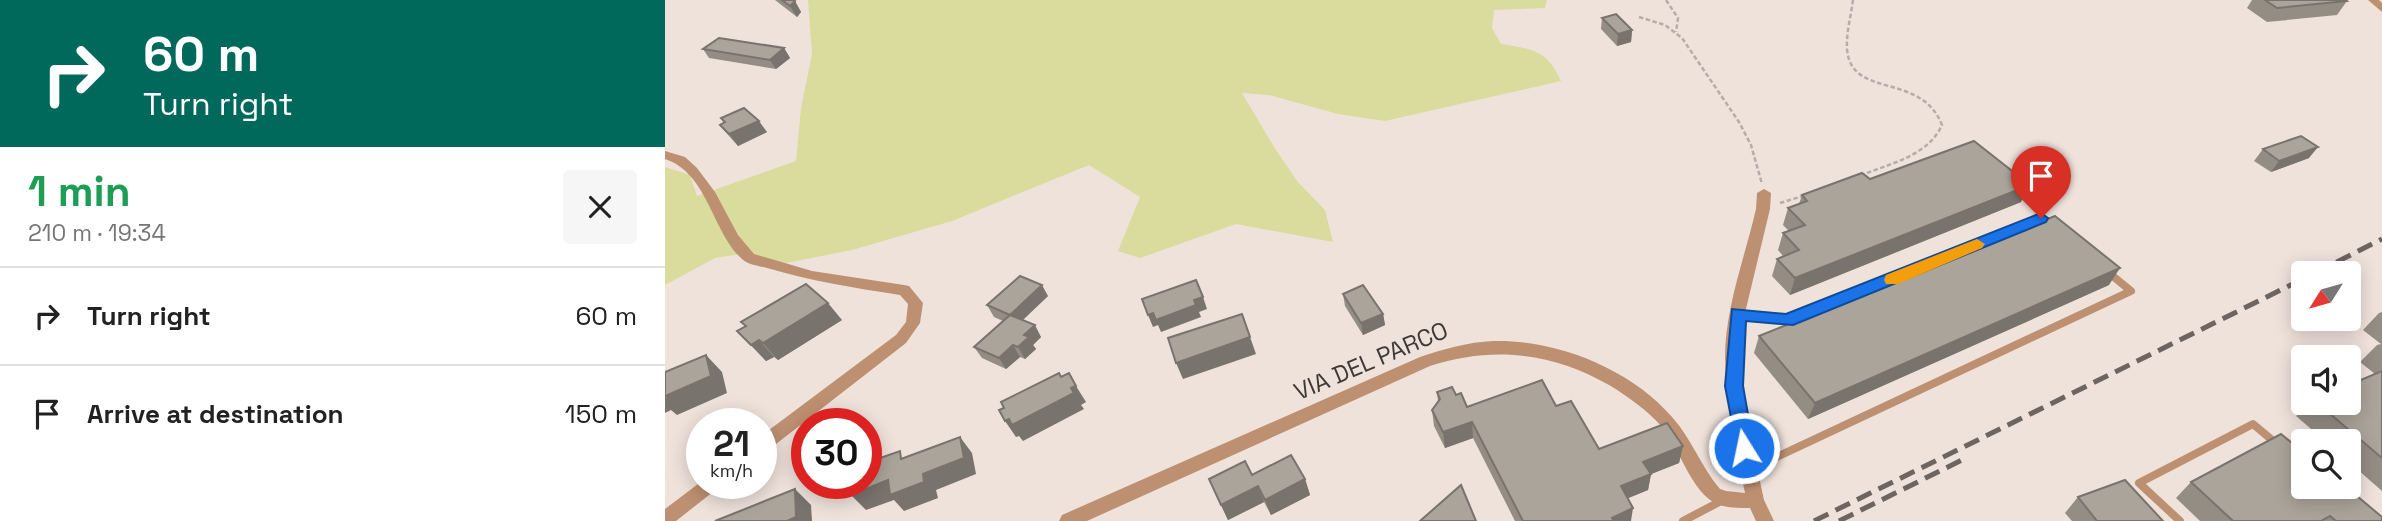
<!DOCTYPE html>
<html lang="en">
<head>
<meta charset="utf-8">
<style>
  body { margin:0; font-family:"Space Grotesk",sans-serif; background:#f6f6f6; color:#222; height:100vh; display:flex; flex-direction:column; font-size:26px; white-space:nowrap }
  * { box-sizing:border-box; margin:0 }
  p { font-size:23px; color:#767676 }
  .icon { flex:none; width:38px; height:38px; fill:none; stroke:currentColor; stroke-width:2; stroke-linecap:round; stroke-linejoin:round }
  .map { position:relative; flex:1; overflow:hidden }
  .drawer { display:flex; flex-direction:column; background:#fff; width:665px }
  .drawer>* { flex:none }
  .banner { background:#00695c; color:#fff; overflow:hidden }
  .needle { width:46px; rotate:233deg }
  .controls { position:absolute; left:1626px; top:261px; display:grid; gap:14px }
  .controls a { display:grid; place-items:center; width:70px; height:70px; border-radius:7px; background:#fff; box-shadow:0 4px 18px #0003; font-size:35px }
  .speed { position:absolute; left:21px; top:408px; display:flex; gap:14px; font-size:35px; font-weight:700; text-align:center }
  .speed>* { display:grid; place-content:center; width:91px; height:91px; border-radius:50%; background:#fff; box-shadow:0 4px 18px #0003; line-height:1 }
  .speed small { font-size:18px; font-weight:400 }
  .speed .limit { border:10px solid #d22; background:#fff; color:#111 }
  .pin { position:absolute; display:grid; place-items:center; width:60px; height:60px; color:#fff; margin:-72px -30px; border-radius:50% 50% 50% 0; rotate:-45deg; box-shadow:0 0 7px #0007 }
  .pin .icon { rotate:45deg }
  .me { position:absolute; width:77px; margin:-38px; rotate:350deg; stroke-linejoin:round; filter:drop-shadow(0 0 5px #0008) }
  .turn { display:flex; align-items:center; gap:24px; height:147px; padding:0 28px; font-size:32px }
  .turn .icon { width:91px; height:91px; stroke-width:2.5 }
  .turn b { display:block; font-size:49px; line-height:60px }
  .round { display:grid; place-items:center; flex:none; width:74px; height:74px; border-radius:7px; background:#f6f6f6 }
  .head { display:flex; align-items:center; justify-content:space-between; height:119px; padding:0 28px }
  h1 { font-size:42px; font-weight:600; line-height:52px; color:#1e9e55 }
  ul { padding:0; list-style:none }
  li { display:flex; align-items:center; gap:21px; height:98px; padding:0 28px; border-top:2px solid #e0e0e0 }
  li div { flex:1 }
  li b { display:block; font-size:26px }
  li em { font-style:normal }
  main { display:flex; flex:1; min-height:0 }
  .map>svg:first-child { display:block }
</style>
</head>
<body>
<main>
<section class="drawer">
<div class="banner">
<div class="turn"><svg class="icon" aria-label="right" viewBox="0 0 24 24"><path d="M7 20v-9h11M14 6l5 5-5 5"/></svg><div><b>60 m</b>Turn right</div></div>
</div>
<div class="head"><div><h1>1 min</h1><p>210 m · 19:34</p></div><a class="round"><svg class="icon" aria-label="close" viewBox="0 0 24 24"><path d="M6 6l12 12M18 6L6 18"/></svg></a></div>
<ul>
<li><svg class="icon" aria-label="right" viewBox="0 0 24 24"><path d="M7 20v-9h11M14 6l5 5-5 5"/></svg><div><b>Turn right</b></div><em>60 m</em></li>
<li><svg class="icon" aria-label="arrive" viewBox="0 0 24 24"><path d="M6 21V4h12l-3 4 3 4H6"/></svg><div><b>Arrive at destination</b></div><em>150 m</em></li>
</ul>
</section>
<div class="map">
<svg width="1717" height="521" viewBox="0 0 1717 521">
  <rect width="100%" height="100%" fill="#efe2db"/>
  <path fill="#d9dc9d" d="M143,0H882L880,8L829,10L827,28L836,44C868,49 882,50 896,81L720,121L673,114L604,95L577,93L609,147L633,182L660,210L668,242L571,224L475,258L453,251L475,197L424,165L287,221L187,250L121,263L76,254L50,258L0,285V167L25,175L32,196L131,161L136,108L147,54Z"/>
  <g fill="none" stroke-linecap="round" stroke-linejoin="round">
    <g stroke="#b7aca7" stroke-width="2.5" stroke-dasharray="4.5 2.5" stroke-linecap="butt">
      <polyline points="1001,0 1013,18 1011,32"/>
      <path d="M1188,0C1186,16 1181,33 1182,49C1186,100 1256,71 1277,125C1263,156 1226,163 1197,175"/>
      <polyline points="974,17 1000,25 1017,38 1074,122 1086,145 1097,184"/>
      <polyline points="1115,203 1138,196"/>
    </g>
    <polyline stroke="#be9072" stroke-width="6" points="1355,227 1376,218 1385,226"/>
    <g stroke="#be9072" stroke-width="8">
      <polyline points="1073,313 1122,321 1359,225"/>
      <polyline points="1084,470 1466,291 1444,273"/>
      <polyline points="1018,521 1058,500"/>
      <polyline points="1515,521 1474,483 1588,424 1613,445"/>
    </g>
    <g fill="#be9072" fill-rule="evenodd">
      <polygon points="1703,0 1714,0 1717,3 1717,12"/>
      <path d="M0,151L20,157L32,168L50,192L73,235L89,254L147,271L239,285L244,286L258,303L255,323L241,343L102,451L96,453V436L231,335L241,322L243,304L235,295C190,288 146,281 102,268C95,266 83,265 77,259C47,232 43,173 0,159Z"/>
      <path d="M1099,189L1106,193L1105,209L1080,313L1076,357L1083,426L1099,500L1109,521H1091L1085,508C1076,508 1067,508 1058,506C1029,500 1016,451 998,428C983,411 964,397 944,385C887,352 827,346 765,366L422,521H394L397,515L755,357C779,349 803,342 828,341C891,339 966,369 1007,417C1027,439 1036,467 1055,489L1061,491L1080,493C1071,449 1061,403 1060,358C1060,308 1080,257 1091,209L1092,193Z"/>
      <polygon points="37,481 37,483 56,483 53,488 11,521 0,521 0,509"/>
    </g>
    <g stroke="#6c6562" stroke-width="5" stroke-dasharray="16 8" stroke-linecap="butt">
      <polyline points="1650,273 1717,239"/>
      <polyline points="1149,521 1638,279"/>
      <polyline points="1174,521 1297,460"/>
    </g>
  </g>
  <g fill="#938d84">
    <polygon points="110,0 129,0 136,12 132,17"/>
    <polygon points="1587,0 1681,0 1682,1 1672,15 1602,22 1582,8"/>
    <polygon points="937,18 967,30 966,42 952,46 936,29"/>
    <polygon points="119,48 125,58 111,69 44,58 38,49"/>
    <polygon points="56,118 102,132 73,146 64,136 55,125 59,123"/>
    <polygon points="1598,149 1644,158 1606,172 1589,161"/>
    <polygon points="1205,179 1356,202 1125,295 1107,276 1112,259 1118,256 1113,250 1118,233 1124,231 1118,225 1123,208 1134,204 1137,195"/>
    <polygon points="1444,285 1143,419 1089,353 1094,336"/>
    <polygon points="678,294 718,314 720,325 698,335 680,306"/>
    <polygon points="383,296 358,320 376,337 368,345 371,349 360,359 355,357 341,369 317,358 309,347 338,321 329,317 322,305"/>
    <polygon points="1717,312 1717,491 1684,462 1684,441 1660,441 1631,416 1645,402 1684,402 1710,374 1695,362 1712,345 1716,344 1698,330 1714,313"/>
    <polygon points="177,320 113,360 109,357 101,361 72,331"/>
    <polygon points="772,392 791,395 802,407 891,406 934,449 1018,446 1014,463 986,474 983,490 962,498 966,521 850,521 808,438 780,448 769,426 767,410 773,402"/>
    <polygon points="587,475 640,479 645,495 606,515 599,502 563,520 544,479"/>
    <polygon points="1526,482 1717,521 1535,521 1511,498"/>
    <polygon points="1413,497 1498,521 1407,521 1400,513"/>
  </g>
  <g fill="#78736c">
    <polygon points="130,1 136,12 132,17 125,6"/>
    <polygon points="967,30 966,42 952,46 953,34"/>
    <polygon points="119,48 125,58 111,69 105,60"/>
    <polygon points="94,121 102,132 73,146 64,134"/>
    <polygon points="1653,147 1644,158 1606,172 1614,161"/>
    <polygon points="1365,185 1356,202 1125,295 1130,278"/>
    <polygon points="1455,268 1444,285 1143,419 1150,403"/>
    <polygon points="377,285 383,296 351,326 345,315"/>
    <polygon points="538,297 542,309 534,312 536,317 496,332 493,325 488,327 483,315"/>
    <polygon points="163,303 177,320 113,360 98,343"/>
    <polygon points="718,314 720,325 698,335 696,323"/>
    <polygon points="370,325 376,337 368,345 371,349 360,359 353,347 359,335"/>
    <polygon points="585,337 591,354 518,379 511,363"/>
    <polygon points="94,340 109,357 101,361 86,345"/>
    <polygon points="348,345 355,357 341,369 334,358"/>
    <polygon points="41,355 57,372 62,393 12,415 6,410 0,413 0,396"/>
    <polygon points="411,386 421,402 416,405 419,409 358,441 354,436 351,437 340,421"/>
    <polygon points="807,422 808,438 780,448 778,432"/>
    <polygon points="295,437 307,453 311,474 271,490 273,498 239,511 229,500 201,510 186,495 223,480 258,474"/>
    <polygon points="1018,446 1014,463 976,478 978,462"/>
    <polygon points="986,474 983,490 954,502 956,486"/>
    <polygon points="640,479 645,495 606,515 600,500"/>
    <polygon points="593,486 599,502 563,520 556,505"/>
    <polygon points="130,489 146,505 147,521 122,521"/>
    <polygon points="968,508 966,521 946,521 947,518"/>
  </g>
  <g fill="#aba49a" stroke="#78736c" stroke-width="2">
    <polygon points="117,0 129,0 130,1 125,6"/>
    <polygon points="1600,0 1681,0 1682,1 1612,8"/>
    <polygon points="951,14 967,30 953,34 937,18"/>
    <polygon points="54,38 119,48 105,60 38,49"/>
    <polygon points="79,108 94,121 64,134 55,125 60,122 56,118"/>
    <polygon points="1636,136 1653,147 1614,161 1598,149"/>
    <polygon points="1309,141 1365,185 1130,278 1112,259 1134,250 1118,233 1140,225 1123,208 1142,201 1137,195 1197,173 1205,179"/>
    <polygon points="1390,216 1455,268 1150,403 1094,336"/>
    <polygon points="355,276 377,285 345,315 322,305"/>
    <polygon points="531,280 538,297 529,300 531,305 491,320 488,313 483,315 477,299"/>
    <polygon points="141,284 163,303 98,343 94,340 86,345 72,331 81,326 76,322"/>
    <polygon points="698,285 718,314 696,323 678,294"/>
    <polygon points="577,314 585,337 511,363 503,338"/>
    <polygon points="345,315 370,325 359,335 364,337 353,347 348,345 334,358 309,347"/>
    <polygon points="41,355 46,376 0,396 0,372"/>
    <polygon points="1717,371 1717,458 1651,402 1684,402 1684,385"/>
    <polygon points="394,373 396,377 404,373 411,386 406,388 409,393 347,425 344,419 340,421 334,410 339,408 336,402"/>
    <polygon points="877,380 891,406 906,401 934,449 1002,423 1018,446 978,462 986,474 956,486 968,508 947,518 949,521 858,521 807,422 778,432 767,410 775,399 772,392 787,387 791,395 796,393 802,407"/>
    <polygon points="1616,434 1638,452 1638,486 1680,486 1717,517 1717,521 1671,521 1665,516 1656,521 1568,521 1526,482"/>
    <polygon points="295,437 299,458 258,474 259,482 225,495 223,480 186,495 185,483 201,483 201,463 235,451 236,459"/>
    <polygon points="626,455 640,479 600,500 593,486 556,505 544,479 580,461 587,475"/>
    <polygon points="1460,480 1498,521 1432,521 1413,497"/>
    <polygon points="796,485 811,521 755,521"/>
    <polygon points="130,489 131,517 122,521 50,521"/>
  </g>
  <polygon fill="#1a73e8" stroke="#114b97" stroke-width="2" points="1376,213 1383,218 1381,222 1128,325 1081,321 1078,386 1089,448 1086,454 1073,454 1060,386 1067,309 1121,314"/>
  <polygon fill="#f59e0b" points="1312,239 1320,244 1317,248 1233,284 1221,284 1219,280 1221,275"/>
  <g text-anchor="middle" stroke-width="5" stroke-linejoin="round" paint-order="stroke">
    <g font-size="24" fill="#3f3a38" stroke="#efe2db">
      <text transform="translate(706 361) rotate(-23)" y="8">VIA DEL PARCO</text>
    </g>
  </g>
</svg>
<div class="controls">
<a><svg class="needle" viewBox="-14 -14 28 28"><path d="M0-13l5 13h-10z" fill="#e53935"/><path d="M0 13l5-13h-10z" fill="#767676"/></svg></a>
<a><svg class="icon" aria-label="sound" viewBox="0 0 24 24"><path d="M4 9h4l5-4v14l-5-4H4zM17 9q2 3 0 6"/></svg></a>
<a><svg class="icon" aria-label="search" viewBox="0 0 24 24"><circle cx="10" cy="10" r="6"/><path d="M15 15l6 6"/></svg></a>
</div>
<div class="speed"><div>21<small>km/h</small></div><div class="limit">30</div></div>
<div class="pin" style="left:1376px;top:218px;background:#d93025"><svg class="icon" aria-label="arrive" viewBox="0 0 24 24"><path d="M6 21V4h12l-3 4 3 4H6"/></svg></div>
<svg class="me" style="left:1079px;top:448px" viewBox="-20 -20 40 40"><circle r="17" fill="#1a73e8" stroke="#fff" stroke-width="3"/><path d="M0-11L8 9 0 5-8 9z" fill="#fff"/></svg>
</div>
</main>
</body>
</html>
